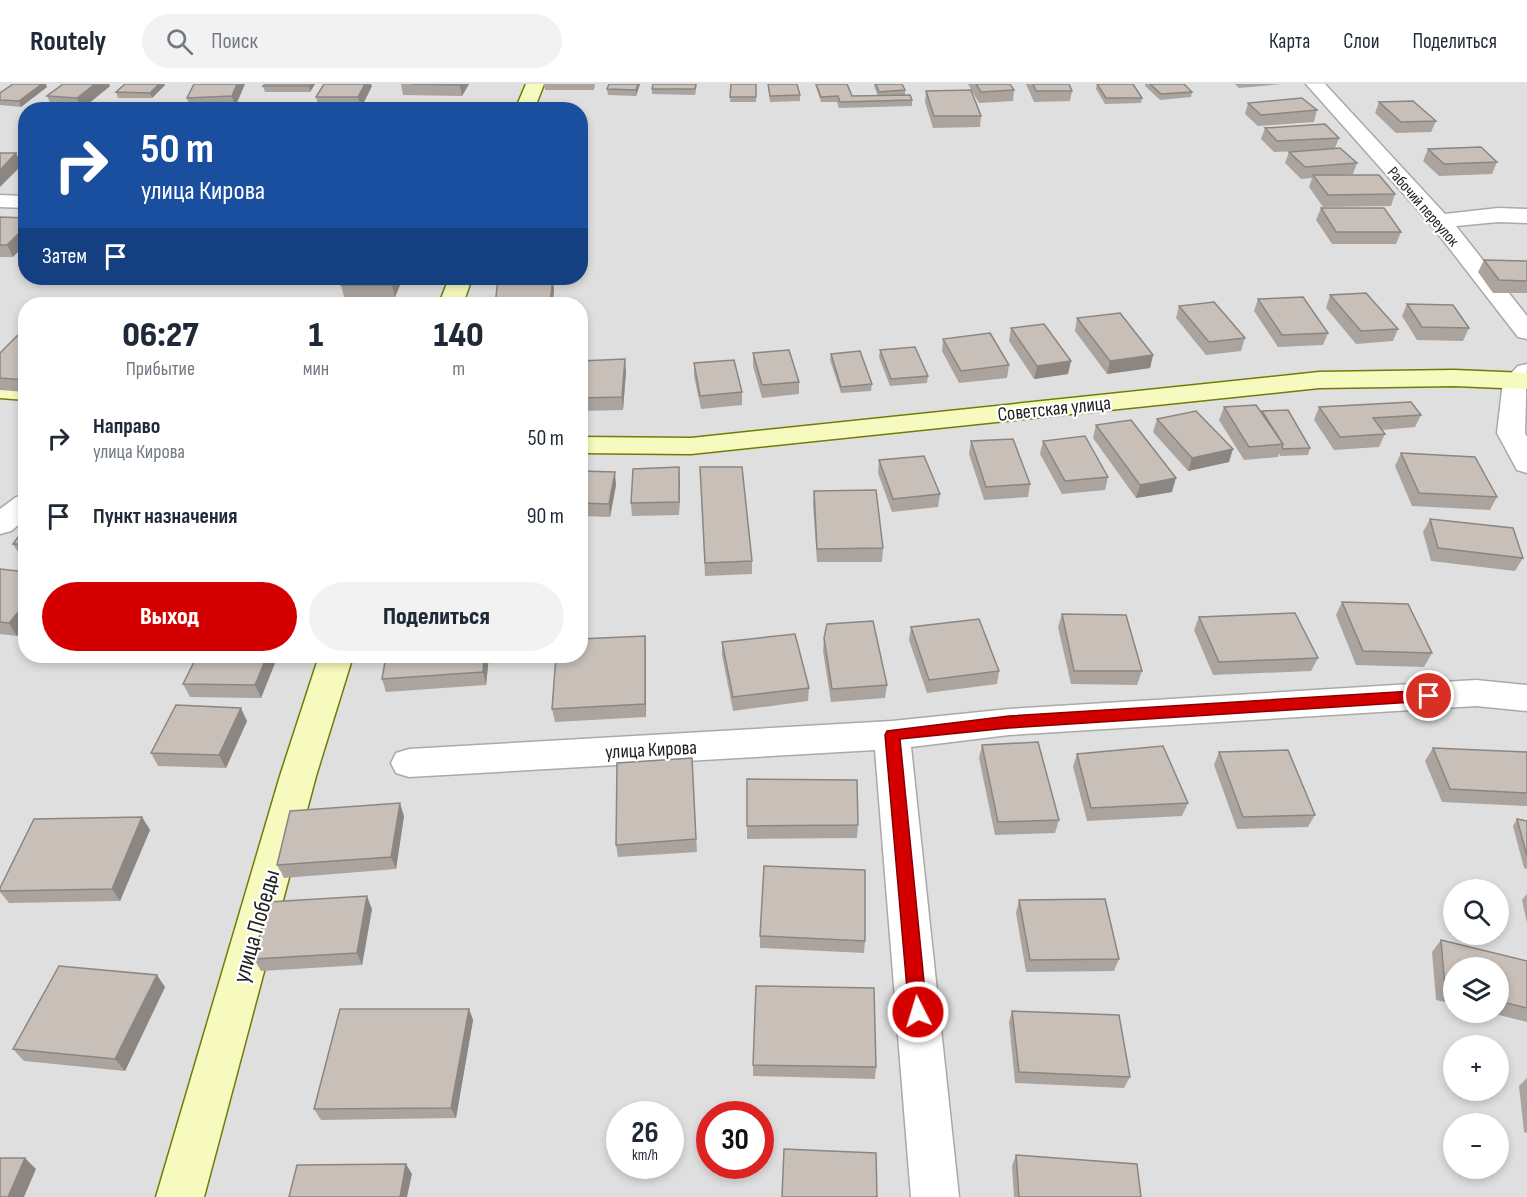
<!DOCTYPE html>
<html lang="ru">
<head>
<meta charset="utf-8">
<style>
  body { margin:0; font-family:"Sofia Sans Condensed",sans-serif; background:#f2f2f3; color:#1f2937; height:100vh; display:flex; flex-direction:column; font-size:22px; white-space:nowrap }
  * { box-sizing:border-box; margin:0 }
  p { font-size:20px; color:#747a83 }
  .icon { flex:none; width:33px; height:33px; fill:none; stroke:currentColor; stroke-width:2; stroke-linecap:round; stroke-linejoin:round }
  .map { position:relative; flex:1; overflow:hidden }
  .details { position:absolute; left:18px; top:213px; width:570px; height:366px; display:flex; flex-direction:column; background:#fff; border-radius:24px; box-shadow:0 3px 9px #0003 }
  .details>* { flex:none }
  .top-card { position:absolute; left:18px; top:18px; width:570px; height:183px; border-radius:24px; box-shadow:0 3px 9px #0003; background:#1a4fa0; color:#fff; overflow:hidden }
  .tools { position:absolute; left:1443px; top:795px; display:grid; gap:12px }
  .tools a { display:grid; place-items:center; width:66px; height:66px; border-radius:50%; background:#fff; box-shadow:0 3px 9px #0003; font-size:30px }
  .speed { position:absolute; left:606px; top:1017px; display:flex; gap:12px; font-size:30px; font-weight:700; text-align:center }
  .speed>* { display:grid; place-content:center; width:78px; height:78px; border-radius:50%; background:#fff; box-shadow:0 3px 9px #0003; line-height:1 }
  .speed small { font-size:15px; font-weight:400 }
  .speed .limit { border:9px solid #d22; background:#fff; color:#111 }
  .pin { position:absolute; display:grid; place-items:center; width:51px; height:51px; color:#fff; margin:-26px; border:3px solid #fff; border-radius:50%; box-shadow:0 2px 6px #0007 }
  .me { position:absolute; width:66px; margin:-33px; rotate:355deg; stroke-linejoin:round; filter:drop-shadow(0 0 4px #0008) }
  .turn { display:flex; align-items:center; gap:21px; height:126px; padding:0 24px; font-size:27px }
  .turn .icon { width:78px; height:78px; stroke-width:2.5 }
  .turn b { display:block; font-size:42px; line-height:51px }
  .then { display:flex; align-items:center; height:57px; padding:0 24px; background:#0003; gap:12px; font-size:22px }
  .eta { display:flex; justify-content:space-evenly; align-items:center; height:102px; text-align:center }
  .eta b { font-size:36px; font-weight:800; line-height:42px }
  .button { display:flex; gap:12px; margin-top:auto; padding:12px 24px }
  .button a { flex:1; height:69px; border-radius:36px; background:#d40000; color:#fff; font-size:24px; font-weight:800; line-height:69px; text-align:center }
  .button a+a { background:#f2f2f3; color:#1f2937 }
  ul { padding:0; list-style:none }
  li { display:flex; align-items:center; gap:18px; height:78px; padding:0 24px }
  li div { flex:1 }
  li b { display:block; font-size:22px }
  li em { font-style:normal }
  header { display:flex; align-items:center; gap:36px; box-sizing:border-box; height:84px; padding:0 30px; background:#fff; border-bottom:2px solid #e0e1e3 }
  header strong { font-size:28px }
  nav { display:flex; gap:33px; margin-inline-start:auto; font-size:21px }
  .search { width:420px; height:54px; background:#f2f2f3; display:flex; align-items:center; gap:15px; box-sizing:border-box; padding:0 21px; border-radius:33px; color:#747a83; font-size:22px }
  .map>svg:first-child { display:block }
</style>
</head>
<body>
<header>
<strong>Routely</strong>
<div class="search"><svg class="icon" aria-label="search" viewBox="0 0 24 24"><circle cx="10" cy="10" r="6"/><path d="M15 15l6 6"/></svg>Поиск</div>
<nav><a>Карта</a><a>Слои</a><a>Поделиться</a></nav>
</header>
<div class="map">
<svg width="1527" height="1113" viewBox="0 0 1527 1113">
  <rect width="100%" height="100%" fill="#f2efe9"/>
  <path fill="#e0dfdf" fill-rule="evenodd" d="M0,0H1527V1113H0ZM26,26H580V194H26ZM26,220H580V572H26ZM1454,806H1498V850H1454ZM1454,884H1498V928H1454ZM1454,962H1498V1006H1454ZM620,1030H670V1082H620ZM710,1030H760V1082H710ZM1454,1040H1498V1084H1454Z"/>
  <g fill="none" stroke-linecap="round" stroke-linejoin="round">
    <defs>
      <g id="street">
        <polygon points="1306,0 1325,0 1445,130 1498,124 1527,125 1527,139 1498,138 1456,142 1527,232 1527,255 1518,253 1432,142"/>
        <polygon points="0,111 26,112 26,124 0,123"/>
        <polygon points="1527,280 1525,349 1527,353 1527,389 1517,386 1497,349 1503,297 1518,282"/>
        <polygon points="26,411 26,435 11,447 0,450 0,425 16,413"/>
        <polygon points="1476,596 1527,601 1527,627 1476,622 1009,651 911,663 959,1113 911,1113 875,666 409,693 396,689 391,679 396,669 409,665 892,637 1009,625"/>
      </g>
      <g id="secondary">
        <polygon points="526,0 544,0 534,26 515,26"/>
        <polygon points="449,194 472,194 463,220 439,220"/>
        <polygon points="1454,286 1527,289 1527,305 1454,302 1319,304 691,370 580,369 580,353 691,354 1319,288"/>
        <polygon points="0,298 26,300 26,316 0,314"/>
        <polygon points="319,572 353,572 316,692 204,1113 156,1113 280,692"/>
      </g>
    </defs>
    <use href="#street" stroke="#a9a9a9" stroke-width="3"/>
    <use href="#secondary" stroke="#707d05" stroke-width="3"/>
    <use href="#street" fill="#fff" fill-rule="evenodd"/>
    <use href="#secondary" fill="#f7fabf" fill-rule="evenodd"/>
  </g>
  <g fill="#aba49e">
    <polygon points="245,0 235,23 190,25 187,14"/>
    <polygon points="265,0 315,0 310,8 265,8 263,2"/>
    <polygon points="401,0 469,0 462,12 403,11"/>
    <polygon points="544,0 595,0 594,6 545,6"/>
    <polygon points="609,0 640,0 636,12 608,11 607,5"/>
    <polygon points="697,0 695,11 652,10 652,5"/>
    <polygon points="731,0 756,0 756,18 730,18"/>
    <polygon points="768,0 800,11 800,17 770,18"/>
    <polygon points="815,0 847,0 852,12 878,12 874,2 874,0 902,0 905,6 905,11 912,16 912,22 839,24 837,18 821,18"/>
    <polygon points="968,0 1010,0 1014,6 1013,17 979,19"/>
    <polygon points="1026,0 1069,0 1072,7 1070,17 1034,18"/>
    <polygon points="1097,0 1142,14 1141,19 1105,20 1096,5"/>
    <polygon points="1145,0 1184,0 1192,8 1191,13 1160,16 1145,2"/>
    <polygon points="1235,0 1282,0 1239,4"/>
    <polygon points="165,1 152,14 118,14 116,8"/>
    <polygon points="110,2 82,25 52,23 47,12"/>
    <polygon points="372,2 361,24 319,24 316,13"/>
    <polygon points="47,3 21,23 0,21 0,9"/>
    <polygon points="926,7 981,32 980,43 933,44 925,18"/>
    <polygon points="1379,18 1436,37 1431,48 1396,49 1375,29"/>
    <polygon points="1248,19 1317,26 1314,38 1258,42 1245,30"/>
    <polygon points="1265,44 1339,54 1335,64 1357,79 1353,90 1344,91 1395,110 1391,122 1323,123 1309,103 1312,94 1301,95 1285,79 1289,68 1297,67 1274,68 1261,55"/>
    <polygon points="1428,65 1497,78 1492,90 1439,92 1423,77"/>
    <polygon points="1321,124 1401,148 1396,160 1332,160 1316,136"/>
    <polygon points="0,133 13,173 0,173"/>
    <polygon points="1484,176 1527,177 1527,209 1493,209 1478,188"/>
    <polygon points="403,194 395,213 344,213 341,201"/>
    <polygon points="1330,211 1398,245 1393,257 1356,260 1326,224"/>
    <polygon points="1258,215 1328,249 1323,261 1278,263 1254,227"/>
    <polygon points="1407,220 1469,244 1463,257 1417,256 1402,232"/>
    <polygon points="1179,222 1245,254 1241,267 1206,271 1176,234"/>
    <polygon points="1077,234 1153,271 1150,284 1107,290 1075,247"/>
    <polygon points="1011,244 1068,290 1034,295 1009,257"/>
    <polygon points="26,249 26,308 0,306 0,269"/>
    <polygon points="943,255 1009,281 1007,294 959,299 942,267"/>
    <polygon points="880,266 928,292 927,299 890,302 879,273"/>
    <polygon points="753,269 799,298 799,310 762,314 753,282"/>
    <polygon points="831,270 872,300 871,307 841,309 830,276"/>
    <polygon points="580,277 626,287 623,326 580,327"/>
    <polygon points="694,279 742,308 742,321 701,325 694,292"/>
    <polygon points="1224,323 1261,328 1310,364 1308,371 1280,372 1279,369 1278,373 1244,376 1219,336"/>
    <polygon points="1319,323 1421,331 1415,343 1382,346 1385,350 1379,363 1334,366 1314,336"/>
    <polygon points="1157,335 1229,378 1188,387 1153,348"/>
    <polygon points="1096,341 1172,408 1136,414 1093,354"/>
    <polygon points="971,357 1030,400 1028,413 984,416 969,370"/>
    <polygon points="1043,357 1108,393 1105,406 1062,410 1040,370"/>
    <polygon points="1401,369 1497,413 1490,426 1412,422 1395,382"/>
    <polygon points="879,376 940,410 938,423 892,428 878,389"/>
    <polygon points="700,383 752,477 752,490 705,492"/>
    <polygon points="580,387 616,401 610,433 580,432"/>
    <polygon points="680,396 679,431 632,432 631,419"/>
    <polygon points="814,407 883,464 882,478 817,478 813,420"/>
    <polygon points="1430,435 1523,474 1515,487 1431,477 1423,448"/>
    <polygon points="13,460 26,460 26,473 21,473"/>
    <polygon points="0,485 26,488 26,542 17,552 0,550"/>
    <polygon points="1342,518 1432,569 1424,583 1356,581 1336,531"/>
    <polygon points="1062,530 1142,587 1137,601 1071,600 1058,543"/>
    <polygon points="1199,533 1318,574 1311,587 1213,591 1194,546"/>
    <polygon points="911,543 999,587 997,600 927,609 909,556"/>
    <polygon points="645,552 646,565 646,633 555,638 552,625"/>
    <polygon points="824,554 887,601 885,614 831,618 823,567"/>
    <polygon points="722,558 809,604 808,617 733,627 722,571"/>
    <polygon points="386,572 489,572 486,601 386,608 382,595"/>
    <polygon points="275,579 261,614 190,613 183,600"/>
    <polygon points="247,637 226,684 158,682 151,669"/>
    <polygon points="982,661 1059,736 1055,749 995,751 979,674"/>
    <polygon points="1433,664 1527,668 1527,722 1442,718 1425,677"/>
    <polygon points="1219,668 1315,731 1308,743 1237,745 1214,681"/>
    <polygon points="1077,670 1188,719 1182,732 1087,737 1073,683"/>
    <polygon points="692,674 697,768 618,773 616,761"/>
    <polygon points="747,695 858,741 857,754 747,755"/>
    <polygon points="404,732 396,785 284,794 277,781"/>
    <polygon points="142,733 150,746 120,817 9,819 0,808 0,804"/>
    <polygon points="1517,735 1527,737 1527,785 1524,784 1513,742"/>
    <polygon points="1527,810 1527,839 1522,816"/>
    <polygon points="1019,816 1119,875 1114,887 1026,888 1016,829"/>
    <polygon points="372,825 362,881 261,887 254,875"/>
    <polygon points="760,852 865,857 864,869 760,864"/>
    <polygon points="1441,856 1527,877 1527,938 1487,928 1498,928 1498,884 1454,884 1454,920 1436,916 1432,868"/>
    <polygon points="165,903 125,987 24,977 13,965"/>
    <polygon points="469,925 473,936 456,1034 321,1036 314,1025"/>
    <polygon points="1012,927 1130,993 1124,1004 1015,999 1009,938"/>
    <polygon points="753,981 876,983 875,995 753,992"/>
    <polygon points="1527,994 1527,1049 1524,1048 1519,1002"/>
    <polygon points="1016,1071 1141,1113 1014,1113 1012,1082"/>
  </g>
  <g fill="#8b8681">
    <polygon points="42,0 46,0 47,3 21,23 19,17"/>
    <polygon points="95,0 109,0 110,2 82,25 77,14"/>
    <polygon points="159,0 164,0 165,1 152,14 150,9"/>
    <polygon points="237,0 245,0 235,23 232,12"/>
    <polygon points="310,0 315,0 310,8 309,2"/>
    <polygon points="365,0 371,0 372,2 361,24 358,13"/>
    <polygon points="461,0 469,0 462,12 460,1"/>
    <polygon points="638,0 640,0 636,12 636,6"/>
    <polygon points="16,69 22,81 0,103 0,86"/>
    <polygon points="580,93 582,102 580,117"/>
    <polygon points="26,142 26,160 13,173 7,161"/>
    <polygon points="395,194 403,194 395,213 392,201"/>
    <polygon points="553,194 554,206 553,220 550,220"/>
    <polygon points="1153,271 1150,284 1107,290 1110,277"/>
    <polygon points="625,275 626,287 623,326 622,313"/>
    <polygon points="1071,277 1068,290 1034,295 1037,282"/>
    <polygon points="1233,365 1229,378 1188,387 1192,374"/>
    <polygon points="679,383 680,396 679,431"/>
    <polygon points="615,388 616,401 610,433 609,420"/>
    <polygon points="1176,394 1172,408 1136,414 1140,401"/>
    <polygon points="26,519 26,542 17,552 9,539"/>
    <polygon points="645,552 646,565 646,633 645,620"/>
    <polygon points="267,572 272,572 275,579 261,614 255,601"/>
    <polygon points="484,572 489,572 486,601 483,588"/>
    <polygon points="241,624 247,637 226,684 219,671"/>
    <polygon points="400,719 404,732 396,785 391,773"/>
    <polygon points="142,733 150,746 120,817 112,805"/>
    <polygon points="367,812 372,825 362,881 357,869"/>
    <polygon points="157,891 165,903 125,987 115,975"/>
    <polygon points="469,925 473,936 456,1034 451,1024"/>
    <polygon points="25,1074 36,1085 24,1113 8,1113"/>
    <polygon points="406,1080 412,1090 407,1113 400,1113"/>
  </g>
  <g fill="#c7bfb8" stroke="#8b8681" stroke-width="1.5">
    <polygon points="13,0 42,0 19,17 0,16 0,9"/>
    <polygon points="63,0 95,0 77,14 47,12"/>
    <polygon points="125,0 159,0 150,9 116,8"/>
    <polygon points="194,0 237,0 232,12 187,14"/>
    <polygon points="265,0 310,0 309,2 263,2"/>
    <polygon points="324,0 365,0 358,13 316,13"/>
    <polygon points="411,0 461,0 460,1"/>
    <polygon points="609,0 638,0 636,6 607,5"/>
    <polygon points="653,0 696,0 695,5 652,5"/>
    <polygon points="731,0 756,0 756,13 730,13"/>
    <polygon points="768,0 797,0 800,11 770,12"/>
    <polygon points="816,0 847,0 852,12 910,11 912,16 840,18 838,12 821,13"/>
    <polygon points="876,0 902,0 905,6 879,8"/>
    <polygon points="976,0 1010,0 1014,6 981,8"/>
    <polygon points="1033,0 1069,0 1072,7 1036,7"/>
    <polygon points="1097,0 1133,0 1142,14 1106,14"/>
    <polygon points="1150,0 1184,0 1192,8 1161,10"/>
    <polygon points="971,6 981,32 934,32 926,7"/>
    <polygon points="1302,14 1317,26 1261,31 1248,19"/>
    <polygon points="1413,17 1436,37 1401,38 1379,18"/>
    <polygon points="1325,40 1339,54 1277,57 1265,44"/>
    <polygon points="1481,63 1497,78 1444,80 1428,65"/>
    <polygon points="1340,64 1357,79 1305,83 1289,68"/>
    <polygon points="0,69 16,69 0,86"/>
    <polygon points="1313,91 1379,91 1395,110 1328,111"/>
    <polygon points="1321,124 1384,124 1401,148 1336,148"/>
    <polygon points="0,133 26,134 26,142 7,161 0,161"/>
    <polygon points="1484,176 1527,177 1527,197 1499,196"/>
    <polygon points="344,194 395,194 392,201 341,201"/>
    <polygon points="553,194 550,220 495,220 498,196"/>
    <polygon points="1366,209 1398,245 1361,247 1330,211"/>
    <polygon points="1303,213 1328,249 1282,251 1258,215"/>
    <polygon points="1214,218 1245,254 1209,258 1179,222"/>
    <polygon points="1407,220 1453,221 1469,244 1422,243"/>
    <polygon points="1120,229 1153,271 1110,277 1077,234"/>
    <polygon points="1044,240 1071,277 1037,282 1011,244"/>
    <polygon points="20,249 26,249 26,296 0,294 0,269"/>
    <polygon points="990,249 1009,281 961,287 943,255"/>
    <polygon points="915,263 928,292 891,295 880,266"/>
    <polygon points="789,266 799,298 762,301 753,269"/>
    <polygon points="860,267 872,300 841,303 831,270"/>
    <polygon points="625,275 622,313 580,314 580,277"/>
    <polygon points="734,276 742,308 700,312 694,279"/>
    <polygon points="1411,318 1421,331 1373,334 1385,350 1340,353 1319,323"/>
    <polygon points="1256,321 1283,360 1249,363 1224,323"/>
    <polygon points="1288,326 1310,364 1283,365 1282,363 1283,360 1262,327"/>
    <polygon points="1196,327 1233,365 1192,374 1157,335"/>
    <polygon points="1131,336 1176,394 1140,401 1096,341"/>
    <polygon points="1085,352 1108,393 1065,397 1043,357"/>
    <polygon points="1013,355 1030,400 986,403 971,357"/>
    <polygon points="1401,369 1475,373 1497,413 1419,409"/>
    <polygon points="924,372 940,410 893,415 879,376"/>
    <polygon points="679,383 679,418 631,419 633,385"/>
    <polygon points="700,383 742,383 752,477 705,479"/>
    <polygon points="580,387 615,388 609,420 580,419"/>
    <polygon points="876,406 883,464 817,465 814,407"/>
    <polygon points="1430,435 1513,444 1523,474 1438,464"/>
    <polygon points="26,442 26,460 13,460"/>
    <polygon points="0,485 26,488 26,519 9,539 0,538"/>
    <polygon points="1342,518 1408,520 1432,569 1363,567"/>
    <polygon points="1295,529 1318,574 1219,578 1199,533"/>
    <polygon points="1062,530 1126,531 1142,587 1074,587"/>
    <polygon points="979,535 999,587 929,596 911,543"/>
    <polygon points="873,537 887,601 832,605 824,554 827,540"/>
    <polygon points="795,550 809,604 733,613 722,558"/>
    <polygon points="645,552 645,620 552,625 556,572 580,572 580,555"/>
    <polygon points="197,572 267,572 255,601 183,600"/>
    <polygon points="386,572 484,572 483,588 382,595"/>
    <polygon points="176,621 241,624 219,671 151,669"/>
    <polygon points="1038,658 1059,736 998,738 982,661"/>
    <polygon points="1163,662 1188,719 1091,724 1077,670"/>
    <polygon points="1433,664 1527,668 1527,709 1450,705"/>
    <polygon points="1288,666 1315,731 1243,733 1219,668"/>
    <polygon points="692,674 696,755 616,761 617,679"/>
    <polygon points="747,695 857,696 858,741 747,742"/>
    <polygon points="400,719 391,773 277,781 290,727"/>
    <polygon points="142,733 112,805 0,807 0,804 34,735"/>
    <polygon points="1517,735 1527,737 1527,772"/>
    <polygon points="764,782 865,786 865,857 760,852"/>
    <polygon points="367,812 357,869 254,875 268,818"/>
    <polygon points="1105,815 1119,875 1030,876 1019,816"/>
    <polygon points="1441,856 1527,877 1527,924 1498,917 1498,884 1454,884 1454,906 1445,904"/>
    <polygon points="59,882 157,891 115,975 13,965"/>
    <polygon points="756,902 874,904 876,983 753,981"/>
    <polygon points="340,925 469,925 451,1024 314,1025"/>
    <polygon points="1012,927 1119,931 1130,993 1019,988"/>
    <polygon points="784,1065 876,1069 877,1113 782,1113"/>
    <polygon points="1016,1071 1137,1080 1141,1113 1019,1113"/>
    <polygon points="0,1074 25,1074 8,1113 0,1113"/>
    <polygon points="406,1080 400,1113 289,1113 297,1081"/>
  </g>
  <polygon fill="#d40000" stroke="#8a0000" stroke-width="1.5" points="1429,606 1436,612 1429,617 1009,644 900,655 927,928 924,934 918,936 912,934 909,928 885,651 887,647 1009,632"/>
  <g text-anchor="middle" stroke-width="4.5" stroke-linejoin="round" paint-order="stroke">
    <g font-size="16" fill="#222" stroke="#fff">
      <text transform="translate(1424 122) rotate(49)" y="6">Рабочий переулок</text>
    </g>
    <g font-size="20" fill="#222" stroke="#fff">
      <text transform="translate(1054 324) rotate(-6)" y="7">Советская улица</text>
      <text transform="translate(651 665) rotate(-3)" y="7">улица Кирова</text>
    </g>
    <g font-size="24" fill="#222" stroke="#fff">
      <text transform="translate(256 842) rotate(-74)" y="8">улица Победы</text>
    </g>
  </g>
</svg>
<div class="tools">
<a><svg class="icon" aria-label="search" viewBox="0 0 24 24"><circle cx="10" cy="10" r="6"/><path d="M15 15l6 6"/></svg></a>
<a><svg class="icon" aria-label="layers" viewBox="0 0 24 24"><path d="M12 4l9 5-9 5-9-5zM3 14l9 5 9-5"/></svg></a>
<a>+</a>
<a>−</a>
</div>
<div class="speed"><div>26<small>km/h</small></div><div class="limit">30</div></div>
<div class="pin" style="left:1429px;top:612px;background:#d93025"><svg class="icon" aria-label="arrive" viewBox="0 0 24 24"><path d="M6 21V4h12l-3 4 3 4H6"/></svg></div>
<svg class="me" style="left:918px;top:928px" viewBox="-20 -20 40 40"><circle r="17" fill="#d40000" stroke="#fff" stroke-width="3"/><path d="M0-11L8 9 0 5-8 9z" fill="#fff"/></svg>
<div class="top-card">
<div class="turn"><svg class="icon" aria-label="right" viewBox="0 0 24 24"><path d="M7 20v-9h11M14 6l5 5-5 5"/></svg><div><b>50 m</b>улица Кирова</div></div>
<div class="then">Затем<svg class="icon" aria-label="arrive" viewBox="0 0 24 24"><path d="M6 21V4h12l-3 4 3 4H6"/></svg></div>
</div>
<section class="details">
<div class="eta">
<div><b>06:27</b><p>Прибытие</p></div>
<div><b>1</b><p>мин</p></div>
<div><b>140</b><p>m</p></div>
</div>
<ul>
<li><svg class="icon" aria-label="right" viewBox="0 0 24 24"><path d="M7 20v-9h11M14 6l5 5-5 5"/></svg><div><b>Направо</b><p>улица Кирова</p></div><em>50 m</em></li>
<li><svg class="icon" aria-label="arrive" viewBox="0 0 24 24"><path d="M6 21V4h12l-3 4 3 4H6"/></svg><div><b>Пункт назначения</b></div><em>90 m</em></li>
</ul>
<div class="button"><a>Выход</a><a>Поделиться</a></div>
</section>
</div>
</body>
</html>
